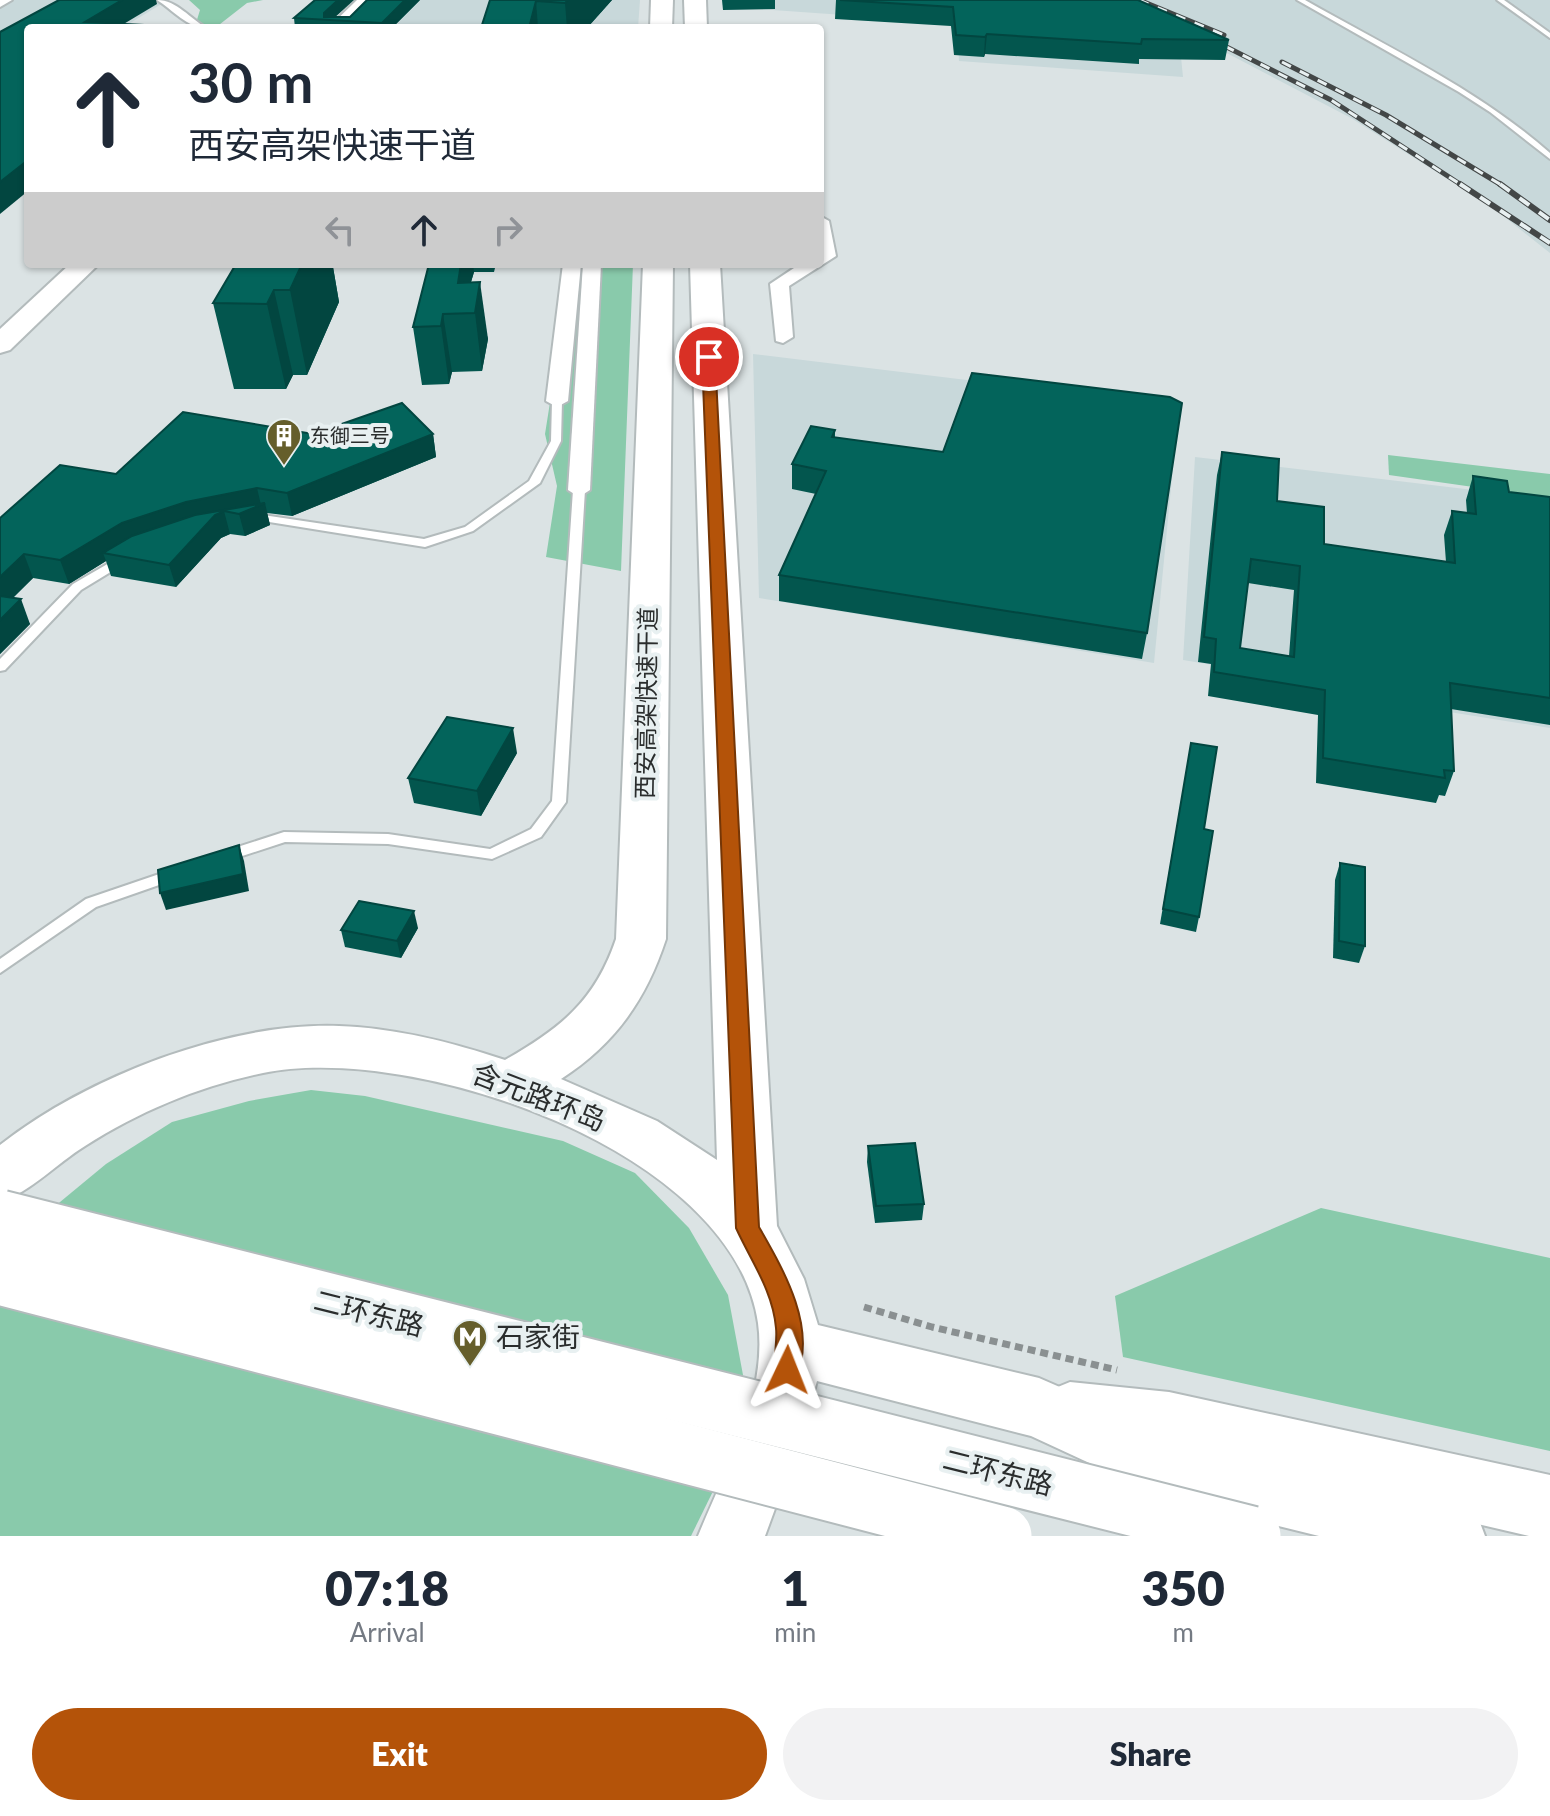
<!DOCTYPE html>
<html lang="en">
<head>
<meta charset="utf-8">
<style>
  body { margin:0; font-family:Lato,"Noto Sans SC",sans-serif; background:#f2f2f3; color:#1f2937; height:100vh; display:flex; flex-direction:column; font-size:30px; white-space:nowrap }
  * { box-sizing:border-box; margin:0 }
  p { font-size:26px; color:#747a83 }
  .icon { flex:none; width:44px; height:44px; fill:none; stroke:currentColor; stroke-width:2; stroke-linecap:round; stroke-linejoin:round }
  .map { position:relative; height:1536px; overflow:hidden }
  .side { display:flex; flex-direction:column; background:#fff; flex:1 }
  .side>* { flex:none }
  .banner { position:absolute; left:24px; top:24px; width:800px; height:244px; border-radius:8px; box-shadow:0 2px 6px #0004; background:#fff; color:#1f2937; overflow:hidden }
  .pin { position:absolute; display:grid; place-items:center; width:68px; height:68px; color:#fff; margin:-34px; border:4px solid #fff; border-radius:50%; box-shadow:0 2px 8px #0007 }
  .me { position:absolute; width:88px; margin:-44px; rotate:2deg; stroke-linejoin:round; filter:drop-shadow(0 0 6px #0008) }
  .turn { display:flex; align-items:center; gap:28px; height:168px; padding:0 32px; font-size:36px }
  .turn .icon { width:104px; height:104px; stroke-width:2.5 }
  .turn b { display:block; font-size:56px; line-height:68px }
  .lanes { display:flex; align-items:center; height:76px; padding:0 32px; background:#0003; justify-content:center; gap:40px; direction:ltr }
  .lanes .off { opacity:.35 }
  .eta { display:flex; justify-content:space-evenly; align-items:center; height:136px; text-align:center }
  .eta b { font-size:48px; font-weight:800; line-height:56px }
  .primary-button { display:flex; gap:16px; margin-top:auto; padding:16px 32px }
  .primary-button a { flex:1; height:92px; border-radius:48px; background:#b45309; color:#fff; font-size:32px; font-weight:800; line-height:92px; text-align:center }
  .primary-button a+a { background:#f2f2f3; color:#1f2937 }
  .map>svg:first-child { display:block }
</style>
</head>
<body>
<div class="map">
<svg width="1550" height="1536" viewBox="0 0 1550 1536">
  <rect width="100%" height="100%" fill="#dbe3e4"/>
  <g fill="#c8d8da">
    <polygon points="0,0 168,0 122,28 28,28 0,103"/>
    <polygon points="371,0 640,0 638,28 340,28"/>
    <polygon points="730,0 1099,0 1181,57 1183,77 959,61 957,23 731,7"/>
    <polygon points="1105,0 1550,0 1550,253 1492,207 1351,118 1198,38"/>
    <polygon points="753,354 1179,406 1154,663 759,598"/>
    <polygon points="1195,457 1550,499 1550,728 1280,685 1280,676 1183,660"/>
  </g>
  <g fill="#89caab">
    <polygon points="189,0 263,0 247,3 215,28 196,23 200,10"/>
    <polygon points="572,264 633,264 621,571 546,557 557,486 545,434"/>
    <polygon points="1388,455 1550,474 1550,498 1389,475"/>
    <polygon points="311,1090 365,1096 563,1141 635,1173 689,1228 728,1295 743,1375 720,1477 691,1536 0,1536 0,1273 54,1207 106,1164 172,1122 249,1101"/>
    <polygon points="1321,1208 1550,1258 1550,1451 1123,1357 1115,1296"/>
  </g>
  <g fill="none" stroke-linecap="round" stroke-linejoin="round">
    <defs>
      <g id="lane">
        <path d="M157,0C177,0 190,19 207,28C187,28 173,10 157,0Z"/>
        <path d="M1297,0H1305C1389,48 1476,88 1550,153V159L1490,112L1459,92Z"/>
        <polygon points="1497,0 1504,0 1550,33 1550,38"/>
        <polygon points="557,398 562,401 561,441 540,483 473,531 425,547 263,521 253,524 247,520 249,518 263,515 424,539 465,527 529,481 551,441 552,401"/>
        <polygon points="579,487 585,490 566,802 541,837 492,859 388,844 285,842 224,862 219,861 217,857 219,853 284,832 388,834 490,849 531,829 552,801 573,490"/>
        <polygon points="123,555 127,556 129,559 127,562 81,590 5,670 0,671 0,659 73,584"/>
        <polygon points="174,869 179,870 181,874 179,878 96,907 0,973 0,959 86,899"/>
      </g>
      <g id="street">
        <polygon points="0,0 12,0 0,7"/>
        <polygon points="820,216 829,221 836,256 789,286 793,337 783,343 776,341 770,284 800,264 820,264"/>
        <polygon points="563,264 581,264 568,401 557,407 546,401"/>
        <polygon points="583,264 601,264 590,490 579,497 568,490"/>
      </g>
      <g id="secondary">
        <polygon points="357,0 378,0 350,28 328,28"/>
        <polygon points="70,264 99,264 10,350 0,353 0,329"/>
      </g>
      <polygon id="primary" points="1070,1382 1169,1392 1550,1475 1550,1536 1529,1536 1169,1452 1070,1442 1048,1433 1039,1412 1048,1391"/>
      <g id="highway">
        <polygon points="651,0 673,0 672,28 650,28"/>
        <polygon points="684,0 706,0 707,28 685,28"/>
        <path d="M643,264H673L666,939C646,1000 615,1044 561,1079L657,1121L717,1160L690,264H720L777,1226L804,1279L818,1325L1039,1378L1170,1435L1452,1503L1476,1512L1485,1536H1319L1165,1498L1031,1436L817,1381L798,1446L765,1536H698C724,1472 768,1394 758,1323C733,1150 413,1042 263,1073C200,1086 140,1111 85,1146C56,1164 32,1191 0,1202V1145C87,1077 227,1022 339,1026C396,1028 451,1042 505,1060C561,1028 595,1001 616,939Z"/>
      </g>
    </defs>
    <use href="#lane" stroke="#b3bbbc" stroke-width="4"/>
    <use href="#street" stroke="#b3bbbc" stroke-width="4"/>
    <use href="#secondary" stroke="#b3bbbc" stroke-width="4"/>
    <use href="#primary" stroke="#b3bbbc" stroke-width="4"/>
    <use href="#highway" stroke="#b3bbbc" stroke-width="4"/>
    <polyline stroke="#8a9091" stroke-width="7" stroke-dasharray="8 5" stroke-linecap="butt" points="864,1307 932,1327 1117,1370"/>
    <use href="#lane" fill="#fff" fill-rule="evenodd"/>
    <use href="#street" fill="#fff" fill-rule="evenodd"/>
    <use href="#secondary" fill="#fff" fill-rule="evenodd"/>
    <use href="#primary" fill="#fff" fill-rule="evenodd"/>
    <use href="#highway" fill="#fff" fill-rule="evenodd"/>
    <defs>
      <g id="rail-far1">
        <polyline points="1139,0 1224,35"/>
        <polyline points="1207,37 1331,100 1463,186"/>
        <polyline points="1282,62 1386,115 1503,186"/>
      </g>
      <g id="rail">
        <polyline points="1460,184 1550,243"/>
        <polyline points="1500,184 1550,220"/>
      </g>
    </defs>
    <use href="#rail-far1" stroke="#434747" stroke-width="5"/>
    <use href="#rail" stroke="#434747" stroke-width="6"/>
    <use href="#rail-far1" stroke="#e8f0f1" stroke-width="3" stroke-dasharray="10" stroke-linecap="butt"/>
    <use href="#rail" stroke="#e8f0f1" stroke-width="4" stroke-dasharray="12" stroke-linecap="butt"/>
    <defs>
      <g id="highway-bridge">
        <polyline points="0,1220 1251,1536"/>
        <polyline points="0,1275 1002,1536"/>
      </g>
    </defs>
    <use href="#highway-bridge" stroke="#b3bbbc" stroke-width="63" stroke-linecap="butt"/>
    <use href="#highway-bridge" stroke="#fff" stroke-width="59"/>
  </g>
  <g fill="#03564e" fill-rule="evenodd">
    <polygon points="420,0 392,28 295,28 294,18 350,17"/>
    <polygon points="490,0 612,0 587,28 481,28"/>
    <polygon points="722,0 775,0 775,9 723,10"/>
    <polygon points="836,0 1138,0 1229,40 1225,60 1139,59 1139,64 985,54 984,57 954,55 951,26 835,19"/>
    <polygon points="236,264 334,264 333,267 339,302 307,375 293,375 286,389 234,389 213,303"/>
    <polygon points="429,264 496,264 494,272 474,272 471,282 488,339 482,371 452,372 449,384 422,385 413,327"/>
    <polygon points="835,430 835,437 1147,633 1142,659 779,601 779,575 816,494 792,489 792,464"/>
    <polygon points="313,434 433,434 436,457 292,516 267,513 270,525 245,536 230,534 221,538 176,587 111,576 106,561 69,584 33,578 13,598 30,624 0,654 0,518 116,474"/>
    <path d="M1222,452L1324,544L1446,562L1444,535L1452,511L1467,513L1466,500L1473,476L1509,492L1550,497V725L1451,709L1454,771L1445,796L1439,795L1436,803L1316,783L1318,715L1208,696L1211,664L1198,662L1217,475ZM1248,583L1294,590L1289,656L1240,648Z"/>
    <polygon points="1191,743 1204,829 1199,917 1196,932 1160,924"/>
    <polygon points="517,753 481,816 414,803 408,778"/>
    <polygon points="1340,863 1365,946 1359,963 1333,958 1335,880"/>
    <polygon points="418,928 401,958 345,947 341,930"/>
    <polygon points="868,1146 924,1204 922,1220 875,1223 867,1162"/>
  </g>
  <g fill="#024640">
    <polygon points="122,0 156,0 157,4 117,28 85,22"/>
    <polygon points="338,0 354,0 332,20 324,20 324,13"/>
    <polygon points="405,0 420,0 392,28 383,28 382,23"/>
    <polygon points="568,0 612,0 587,28 567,28 565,3"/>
    <polygon points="536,1 538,28 529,28"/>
    <polygon points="987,34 985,54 984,57 985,37"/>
    <polygon points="28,160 28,191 0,214 0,182"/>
    <polygon points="302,264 334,264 333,267 339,302 307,375 290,290"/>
    <polygon points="452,264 473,264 474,272 462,312"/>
    <polygon points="480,282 488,339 482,371 475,313"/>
    <polygon points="274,290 293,375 286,389 267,304"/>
    <polygon points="443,314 452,372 449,384 441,326"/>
    <polygon points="433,434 436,457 292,516 287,493"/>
    <polygon points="257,488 261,505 265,503 270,525 245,536 239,514 224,511 230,534 221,538 176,587 169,565 103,553 106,561 69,584 60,560 122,523 186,502"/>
    <polygon points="24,554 33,578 0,610 0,577"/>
    <polygon points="21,599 30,624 0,654 0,620"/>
    <polygon points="513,728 517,753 481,816 477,791"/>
    <polygon points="239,845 244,861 249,891 166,910 160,893"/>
    <polygon points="414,911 418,928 401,958 397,941"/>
  </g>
  <g fill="#03645b" stroke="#024640" stroke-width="2" fill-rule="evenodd">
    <polygon points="59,0 122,0 85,22 184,27 28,28 28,160 0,182 0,32"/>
    <polygon points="315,0 338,0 324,13 324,17 350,17 367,0 405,0 382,23 294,18"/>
    <polygon points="490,0 568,0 565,3 536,1 529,28 481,28"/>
    <polygon points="840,0 1138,0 1229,40 1142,39 1141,44 987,34 985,37 956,35 953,7"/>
    <polygon points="236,264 302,264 290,290 274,290 267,304 213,303"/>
    <polygon points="429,264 461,264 458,283 480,282 475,313 443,314 441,326 413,327"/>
    <polygon points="972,373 1170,397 1182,403 1147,633 779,575 826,471 792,464 811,426 835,430 832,437 943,452"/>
    <polygon points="402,403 433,434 287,493 257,488 186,502 122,523 60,560 24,554 0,577 0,518 60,465 116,474 183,412 313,434"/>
    <path d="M1222,452L1279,459L1277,501L1324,507V544L1455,563L1452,511L1476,514L1473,476L1507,481L1509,492L1550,497V698L1450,683L1454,771L1444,770L1445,778L1323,758L1325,690L1214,672L1216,639L1204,637ZM1251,559L1300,566L1294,657L1240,648Z"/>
    <polygon points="265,503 239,514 224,511 215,515 169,565 103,553 132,536 195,515"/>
    <polygon points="0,596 21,599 0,620"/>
    <polygon points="447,717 513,728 477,791 408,778"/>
    <polygon points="1191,743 1217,747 1204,829 1213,831 1199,917 1163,909"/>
    <polygon points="239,845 243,874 160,893 158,870"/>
    <polygon points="1340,863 1365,867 1365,946 1339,941"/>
    <polygon points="359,901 414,911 397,941 341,930"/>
    <polygon points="915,1143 924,1204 876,1206 868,1146"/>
  </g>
  <path fill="#b45309" stroke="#753606" stroke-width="2" d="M709,353L715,357L759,1227C783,1269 818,1328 796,1378L787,1382L778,1378C771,1362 778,1345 776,1328C773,1291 751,1261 736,1228L702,357Z"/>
  <defs>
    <symbol id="building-pin" viewBox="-11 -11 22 30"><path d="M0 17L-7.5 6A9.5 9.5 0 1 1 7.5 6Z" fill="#655e2b" stroke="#e8f0f1"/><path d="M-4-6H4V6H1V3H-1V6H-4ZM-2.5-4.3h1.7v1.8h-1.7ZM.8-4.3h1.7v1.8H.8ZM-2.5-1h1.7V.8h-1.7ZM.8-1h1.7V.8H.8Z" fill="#fff"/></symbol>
    <symbol id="metro-pin" viewBox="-11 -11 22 30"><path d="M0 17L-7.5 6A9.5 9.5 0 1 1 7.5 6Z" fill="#655e2b" stroke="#e8f0f1"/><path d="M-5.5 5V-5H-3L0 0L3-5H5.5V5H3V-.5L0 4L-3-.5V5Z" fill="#fff"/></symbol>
  </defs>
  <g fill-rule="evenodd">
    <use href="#building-pin" x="264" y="416" width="40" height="54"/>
    <use href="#metro-pin" x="450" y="1317" width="40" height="54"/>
  </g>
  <g text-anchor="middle" stroke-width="8" stroke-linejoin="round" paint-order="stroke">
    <g font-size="20" fill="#2a2d2d" stroke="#e8f0f1" text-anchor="start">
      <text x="310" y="443">东御三号</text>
    </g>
    <g font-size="24" fill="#2a2d2d" stroke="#e8f0f1">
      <text transform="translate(647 703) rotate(-89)" y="8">西安高架快速干道</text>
    </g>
    <g font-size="28" fill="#2a2d2d" stroke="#e8f0f1">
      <text transform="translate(539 1097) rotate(21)" y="10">含元路环岛</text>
      <text transform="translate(369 1313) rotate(14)" y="10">二环东路</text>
      <text transform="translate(998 1472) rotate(14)" y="10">二环东路</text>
    </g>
    <g font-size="28" fill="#2a2d2d" stroke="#e8f0f1" text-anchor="start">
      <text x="496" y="1347">石家街</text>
    </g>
  </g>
</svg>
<div class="pin" style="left:709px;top:357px;background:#d93025"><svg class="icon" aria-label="arrive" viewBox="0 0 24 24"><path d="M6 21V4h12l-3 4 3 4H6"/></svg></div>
<svg class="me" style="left:787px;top:1370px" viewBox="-20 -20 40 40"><path d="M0-17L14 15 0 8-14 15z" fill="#b45309" stroke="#fff" stroke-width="4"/></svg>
<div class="banner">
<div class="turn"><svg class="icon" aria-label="ahead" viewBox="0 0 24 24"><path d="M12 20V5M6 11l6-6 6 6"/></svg><div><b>30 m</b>西安高架快速干道</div></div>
<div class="lanes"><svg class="icon off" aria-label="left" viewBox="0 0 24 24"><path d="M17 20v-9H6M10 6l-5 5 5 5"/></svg><svg class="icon" aria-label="ahead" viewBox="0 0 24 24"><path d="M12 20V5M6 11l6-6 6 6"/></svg><svg class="icon off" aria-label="right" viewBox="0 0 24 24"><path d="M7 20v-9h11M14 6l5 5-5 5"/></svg></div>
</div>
</div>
<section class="side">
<div class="eta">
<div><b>07:18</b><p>Arrival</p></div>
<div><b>1</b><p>min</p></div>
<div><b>350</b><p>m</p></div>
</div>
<div class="primary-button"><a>Exit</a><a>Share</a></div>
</section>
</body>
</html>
